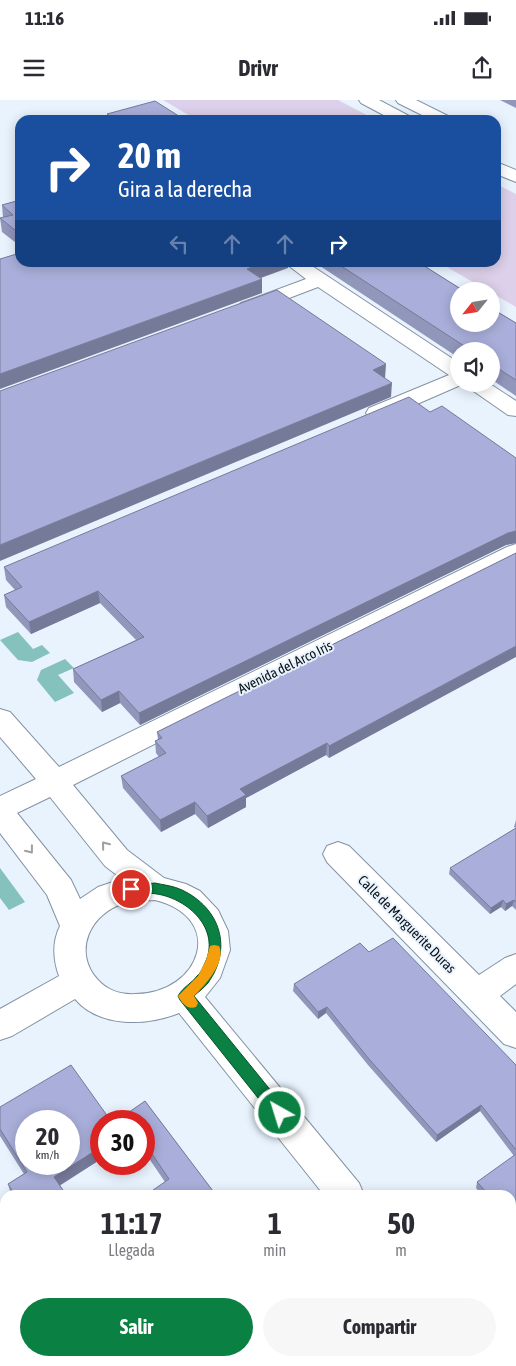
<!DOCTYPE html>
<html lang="es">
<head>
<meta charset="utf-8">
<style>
  body { margin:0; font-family:"Asap Condensed",sans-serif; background:#f7f7f7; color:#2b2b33; height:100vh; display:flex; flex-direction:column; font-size:19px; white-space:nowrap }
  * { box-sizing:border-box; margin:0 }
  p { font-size:16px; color:#7c7c81 }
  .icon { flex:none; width:28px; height:28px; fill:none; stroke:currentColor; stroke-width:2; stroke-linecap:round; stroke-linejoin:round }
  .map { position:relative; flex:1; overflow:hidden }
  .side { position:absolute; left:0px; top:1090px; width:516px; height:176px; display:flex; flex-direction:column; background:#fff; border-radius:15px 15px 0 0; box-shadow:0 2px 12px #0003 }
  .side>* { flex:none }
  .guide { position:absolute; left:15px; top:15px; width:486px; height:152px; border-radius:15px; box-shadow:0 2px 12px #0003; background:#1a4fa0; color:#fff; overflow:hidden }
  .needle { width:32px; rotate:240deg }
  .buttons { position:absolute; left:450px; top:182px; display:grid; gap:10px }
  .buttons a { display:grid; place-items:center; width:50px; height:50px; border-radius:50%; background:#fff; box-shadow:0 2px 12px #0003; font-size:25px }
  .speed { position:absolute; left:15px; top:1010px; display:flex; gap:10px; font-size:25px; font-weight:700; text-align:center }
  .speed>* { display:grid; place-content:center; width:65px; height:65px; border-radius:50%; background:#fff; box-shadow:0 2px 12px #0003; line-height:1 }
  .speed small { font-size:12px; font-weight:400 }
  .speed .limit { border:8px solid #d22; background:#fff; color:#111 }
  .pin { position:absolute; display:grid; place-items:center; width:42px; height:42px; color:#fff; margin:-21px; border:2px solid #fff; border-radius:50%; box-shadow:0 1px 5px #0007 }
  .me { position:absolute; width:55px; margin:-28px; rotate:321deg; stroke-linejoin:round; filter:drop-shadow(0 0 4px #0008) }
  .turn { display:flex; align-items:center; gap:18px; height:105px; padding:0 20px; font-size:22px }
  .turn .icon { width:65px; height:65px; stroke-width:2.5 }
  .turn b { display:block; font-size:35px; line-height:42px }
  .lanes { display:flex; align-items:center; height:48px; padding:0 20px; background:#0003; justify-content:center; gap:25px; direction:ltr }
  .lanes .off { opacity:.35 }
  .eta { display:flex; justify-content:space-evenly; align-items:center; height:85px; text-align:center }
  .eta b { font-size:30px; font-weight:700; line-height:35px }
  .button { display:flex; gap:10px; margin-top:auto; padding:10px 20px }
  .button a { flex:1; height:58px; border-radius:30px; background:#0b8043; color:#fff; font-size:20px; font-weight:700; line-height:58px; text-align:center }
  .button a+a { background:#f7f7f7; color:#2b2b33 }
  .status { display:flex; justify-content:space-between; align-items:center; height:35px; padding:0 25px; background:#fff; direction:ltr }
  .status svg { height:14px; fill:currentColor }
  header { display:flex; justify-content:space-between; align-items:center; height:65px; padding:0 20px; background:#fff; font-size:22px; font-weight:700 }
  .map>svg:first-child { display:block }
</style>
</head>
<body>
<div class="status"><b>11:16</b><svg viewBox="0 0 49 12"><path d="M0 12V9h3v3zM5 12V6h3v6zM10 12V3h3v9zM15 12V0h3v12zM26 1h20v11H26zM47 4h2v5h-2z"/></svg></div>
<header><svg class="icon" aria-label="menu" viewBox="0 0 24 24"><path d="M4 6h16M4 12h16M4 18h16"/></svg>Drivr<svg class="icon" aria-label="share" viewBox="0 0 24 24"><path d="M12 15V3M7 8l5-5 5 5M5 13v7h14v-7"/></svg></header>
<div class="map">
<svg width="516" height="1266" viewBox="0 0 516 1266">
  <rect width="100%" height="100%" fill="#e9f3fe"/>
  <g fill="#ddd0ea">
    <polygon points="163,0 338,0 376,20 197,20"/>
    <polygon points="496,84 516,94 516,207 440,163 496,162"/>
  </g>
  <g fill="#85c1bd">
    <polygon points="18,532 33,549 42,545 50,553 32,562 18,560 0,540"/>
    <polygon points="65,559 74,568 58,575 74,593 55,602 37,580 41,570"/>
    <polygon points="0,768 25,802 9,810 0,798"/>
  </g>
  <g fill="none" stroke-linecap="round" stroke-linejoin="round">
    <defs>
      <g id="minor">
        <polygon points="359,0 379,0 411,17 413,20 393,20 361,3"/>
        <polygon points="396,0 416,0 450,17 452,20 432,20 398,3"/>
        <polygon points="496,62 516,70 516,82 496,74"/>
        <polygon points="284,162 306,162 459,263 459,284 463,284 385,318 377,319 369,318 366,313 369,308 449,275 318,187 255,211 248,213 241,211 238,207 241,203 306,179"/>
        <polygon points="465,284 490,284 516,301 516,316 508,315 469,288"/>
        <path d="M516,444V462L73,685L127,750L164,778L186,784L200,791L218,810L228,831L230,850L220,878L205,897L359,1083L364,1095H324L179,913C147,926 100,928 75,899L12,936L0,940V909L59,876C53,859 52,842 60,826L47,795L0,733V696L36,679L0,637V609L10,612L59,667L507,447ZM50,697L105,766L122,779L98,787L80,799L71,780L17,713ZM155,800C227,818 201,893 136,894C122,895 108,891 98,880C72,852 90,813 125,803C134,800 145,801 155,800Z"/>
        <polygon points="338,742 349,746 479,875 505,858 516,854 516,884 500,896 516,912 516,948 504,944 327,762 323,754 327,746"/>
        <polygon points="5,1194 5,1233 0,1235 0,1196"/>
        <polygon points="119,1261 159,1261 161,1266 120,1266"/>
        <polygon points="460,1261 501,1261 503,1266 461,1266"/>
      </g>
    </defs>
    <use href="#minor" stroke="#8392a2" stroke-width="2"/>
    <use href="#minor" fill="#fff" fill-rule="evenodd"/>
  </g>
  <g fill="#9196bb">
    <polygon points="500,0 516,0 516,8"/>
    <polygon points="107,14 185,20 108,20"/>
    <polygon points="20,100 20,146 2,132 0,118 3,118 2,105"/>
    <polygon points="314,162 418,162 516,223 516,296 491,279 491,251 459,251 459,258"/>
    <polygon points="430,312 516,358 516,443 506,445 140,625 120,603 102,612 74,582 73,569 136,540 100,503 31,534 6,507 4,495 15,490 6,480 4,467"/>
    <polygon points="516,453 329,658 326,655 246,698 246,707 208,728 195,714 161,732 123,688 121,676 159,657 156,653 155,641 158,640 157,632"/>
    <polygon points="516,720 516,810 512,806 505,811 501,807 490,814 449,774 450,768 516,728 514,727"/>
    <polygon points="369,852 516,965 516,1134 511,1129 511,1095 482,1095 476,1088 477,1082 514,1056 480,1011 436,1042 368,965 326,913 318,919 293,891 294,884"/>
    <polygon points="145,1001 216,1095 146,1095 165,1082 144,1051 144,1021 126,1021 125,1015"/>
    <polygon points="0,1007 101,1021 101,1059 60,1085 65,1095 11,1095 8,1084 24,1074 0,1036"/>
    <polygon points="247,1261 340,1261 343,1266 247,1266"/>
  </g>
  <g fill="#767a99">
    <polygon points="265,162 289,162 288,168 247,183 247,169"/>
    <polygon points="262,179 262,193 0,289 0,274"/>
    <polygon points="386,264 385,279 373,270"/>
    <polygon points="392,283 391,297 0,461 0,445"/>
    <polygon points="516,431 516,443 506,445 140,625 139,613 508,433"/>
    <polygon points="98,491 100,503 31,534 29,522"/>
    <polygon points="516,546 516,557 329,658 329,646"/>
    <polygon points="119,591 120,603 102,612 101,600"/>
    <polygon points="327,643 326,655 246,698 246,707 208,728 207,716 240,689"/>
    <polygon points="195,702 195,714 161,732 160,720"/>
    <polygon points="503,800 501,807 490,814 491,808"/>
    <polygon points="514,800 512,806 505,811 506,804"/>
    <polygon points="327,907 326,913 318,919 318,912"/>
    <polygon points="481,1005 480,1011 436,1042 437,1035"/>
    <polygon points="101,1047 101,1059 56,1088 54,1077"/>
  </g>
  <g fill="#a9afda" stroke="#767a99" fill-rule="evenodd">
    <polygon points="155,1 185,20 116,20 107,14"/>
    <polygon points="20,100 20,134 0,118 13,115 2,105"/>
    <polygon points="20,153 20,162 265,162 247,169 262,179 0,274 0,159"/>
    <polygon points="335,162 418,162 464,191 459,191 459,224 491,224 491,208 516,223 516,280 491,264 491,251 472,251"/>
    <polygon points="277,190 386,264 373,270 392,283 0,445 0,291"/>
    <polygon points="409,297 430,312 442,306 516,358 516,431 508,433 139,613 119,591 101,600 73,569 144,537 98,491 29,522 4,495 22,487 4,467"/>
    <polygon points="516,453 516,546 329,646 327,643 240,689 246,695 207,716 195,702 160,720 121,676 166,653 155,641 162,638 157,632"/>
    <polygon points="516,728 516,802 514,800 506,804 503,800 491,808 450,768"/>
    <polygon points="393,838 516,965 516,1050 481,1005 437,1035 369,959 327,907 318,912 294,884 360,843 369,852"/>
    <path d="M71,965L111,1021H101V1047L54,1077L65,1093L62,1095H15L8,1084L27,1072L0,1029V1007ZM26,1021H69V1064H26Z"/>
    <polygon points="145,1001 216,1095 146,1095 169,1079 144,1042 144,1021 129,1021 125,1015"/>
    <polygon points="516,1054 516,1126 511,1121 511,1095 489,1095 477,1082"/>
    <polygon points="4,1248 5,1250 5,1261 12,1261 15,1266 0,1266 0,1250"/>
    <polygon points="249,1261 340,1261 343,1266 252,1266"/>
  </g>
  <defs><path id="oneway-chevron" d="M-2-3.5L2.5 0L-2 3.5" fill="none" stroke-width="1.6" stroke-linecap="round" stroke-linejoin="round" transform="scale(1.25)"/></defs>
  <g stroke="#9d9fa1">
    <use href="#oneway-chevron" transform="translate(105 745) rotate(-129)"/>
    <use href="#oneway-chevron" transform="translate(30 750) rotate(52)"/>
  </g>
  <path fill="#0b8043" stroke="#07532c" d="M155,783C164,785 174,786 182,790C220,808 233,848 208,883C204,888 198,892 194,896L285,1008L287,1013L285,1018L280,1019L274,1018L180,900L178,896C183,887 192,883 197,876C201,873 203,867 205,863C221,829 188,799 157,794C147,792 136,796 127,793L125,789L127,786Z"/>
  <path fill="#f59e0b" d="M214,845L219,846C227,862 204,886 194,896L198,903L196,907C187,910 182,903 178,896L198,876L206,860L210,846Z"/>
  <g text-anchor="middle" stroke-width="4" stroke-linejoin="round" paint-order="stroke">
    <g font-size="14" fill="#0a0f15" stroke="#e9f3fe">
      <text transform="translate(285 567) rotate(-26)" y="5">Avenida del Arco Iris</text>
      <text transform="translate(407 824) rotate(45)" y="5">Calle de Marguerite Duras</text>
    </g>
  </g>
</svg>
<div class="buttons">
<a><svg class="needle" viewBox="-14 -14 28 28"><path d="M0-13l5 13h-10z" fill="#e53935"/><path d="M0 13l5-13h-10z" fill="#7c7c81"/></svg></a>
<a><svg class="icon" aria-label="sound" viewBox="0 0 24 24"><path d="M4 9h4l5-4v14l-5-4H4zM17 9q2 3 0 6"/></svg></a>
</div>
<div class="speed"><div>20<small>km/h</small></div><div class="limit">30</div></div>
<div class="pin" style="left:131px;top:789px;background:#d93025"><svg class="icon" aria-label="arrive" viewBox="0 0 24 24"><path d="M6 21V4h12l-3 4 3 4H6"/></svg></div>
<svg class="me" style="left:280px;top:1013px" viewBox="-20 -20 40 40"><circle r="17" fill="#0b8043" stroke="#fff" stroke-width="3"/><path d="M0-11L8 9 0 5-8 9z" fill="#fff"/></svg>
<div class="guide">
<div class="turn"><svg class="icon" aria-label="right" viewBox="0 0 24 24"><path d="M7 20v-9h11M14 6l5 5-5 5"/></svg><div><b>20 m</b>Gira a la derecha</div></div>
<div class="lanes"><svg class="icon off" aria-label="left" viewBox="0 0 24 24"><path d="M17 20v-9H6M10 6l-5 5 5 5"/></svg><svg class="icon off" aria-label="ahead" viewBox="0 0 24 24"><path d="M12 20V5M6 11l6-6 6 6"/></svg><svg class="icon off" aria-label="ahead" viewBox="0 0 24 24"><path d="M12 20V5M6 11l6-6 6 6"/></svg><svg class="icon" aria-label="right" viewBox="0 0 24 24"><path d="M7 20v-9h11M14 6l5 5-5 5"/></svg></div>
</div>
<section class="side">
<div class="eta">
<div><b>11:17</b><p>Llegada</p></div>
<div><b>1</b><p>min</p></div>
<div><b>50</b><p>m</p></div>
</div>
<div class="button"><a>Salir</a><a>Compartir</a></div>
</section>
</div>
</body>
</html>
